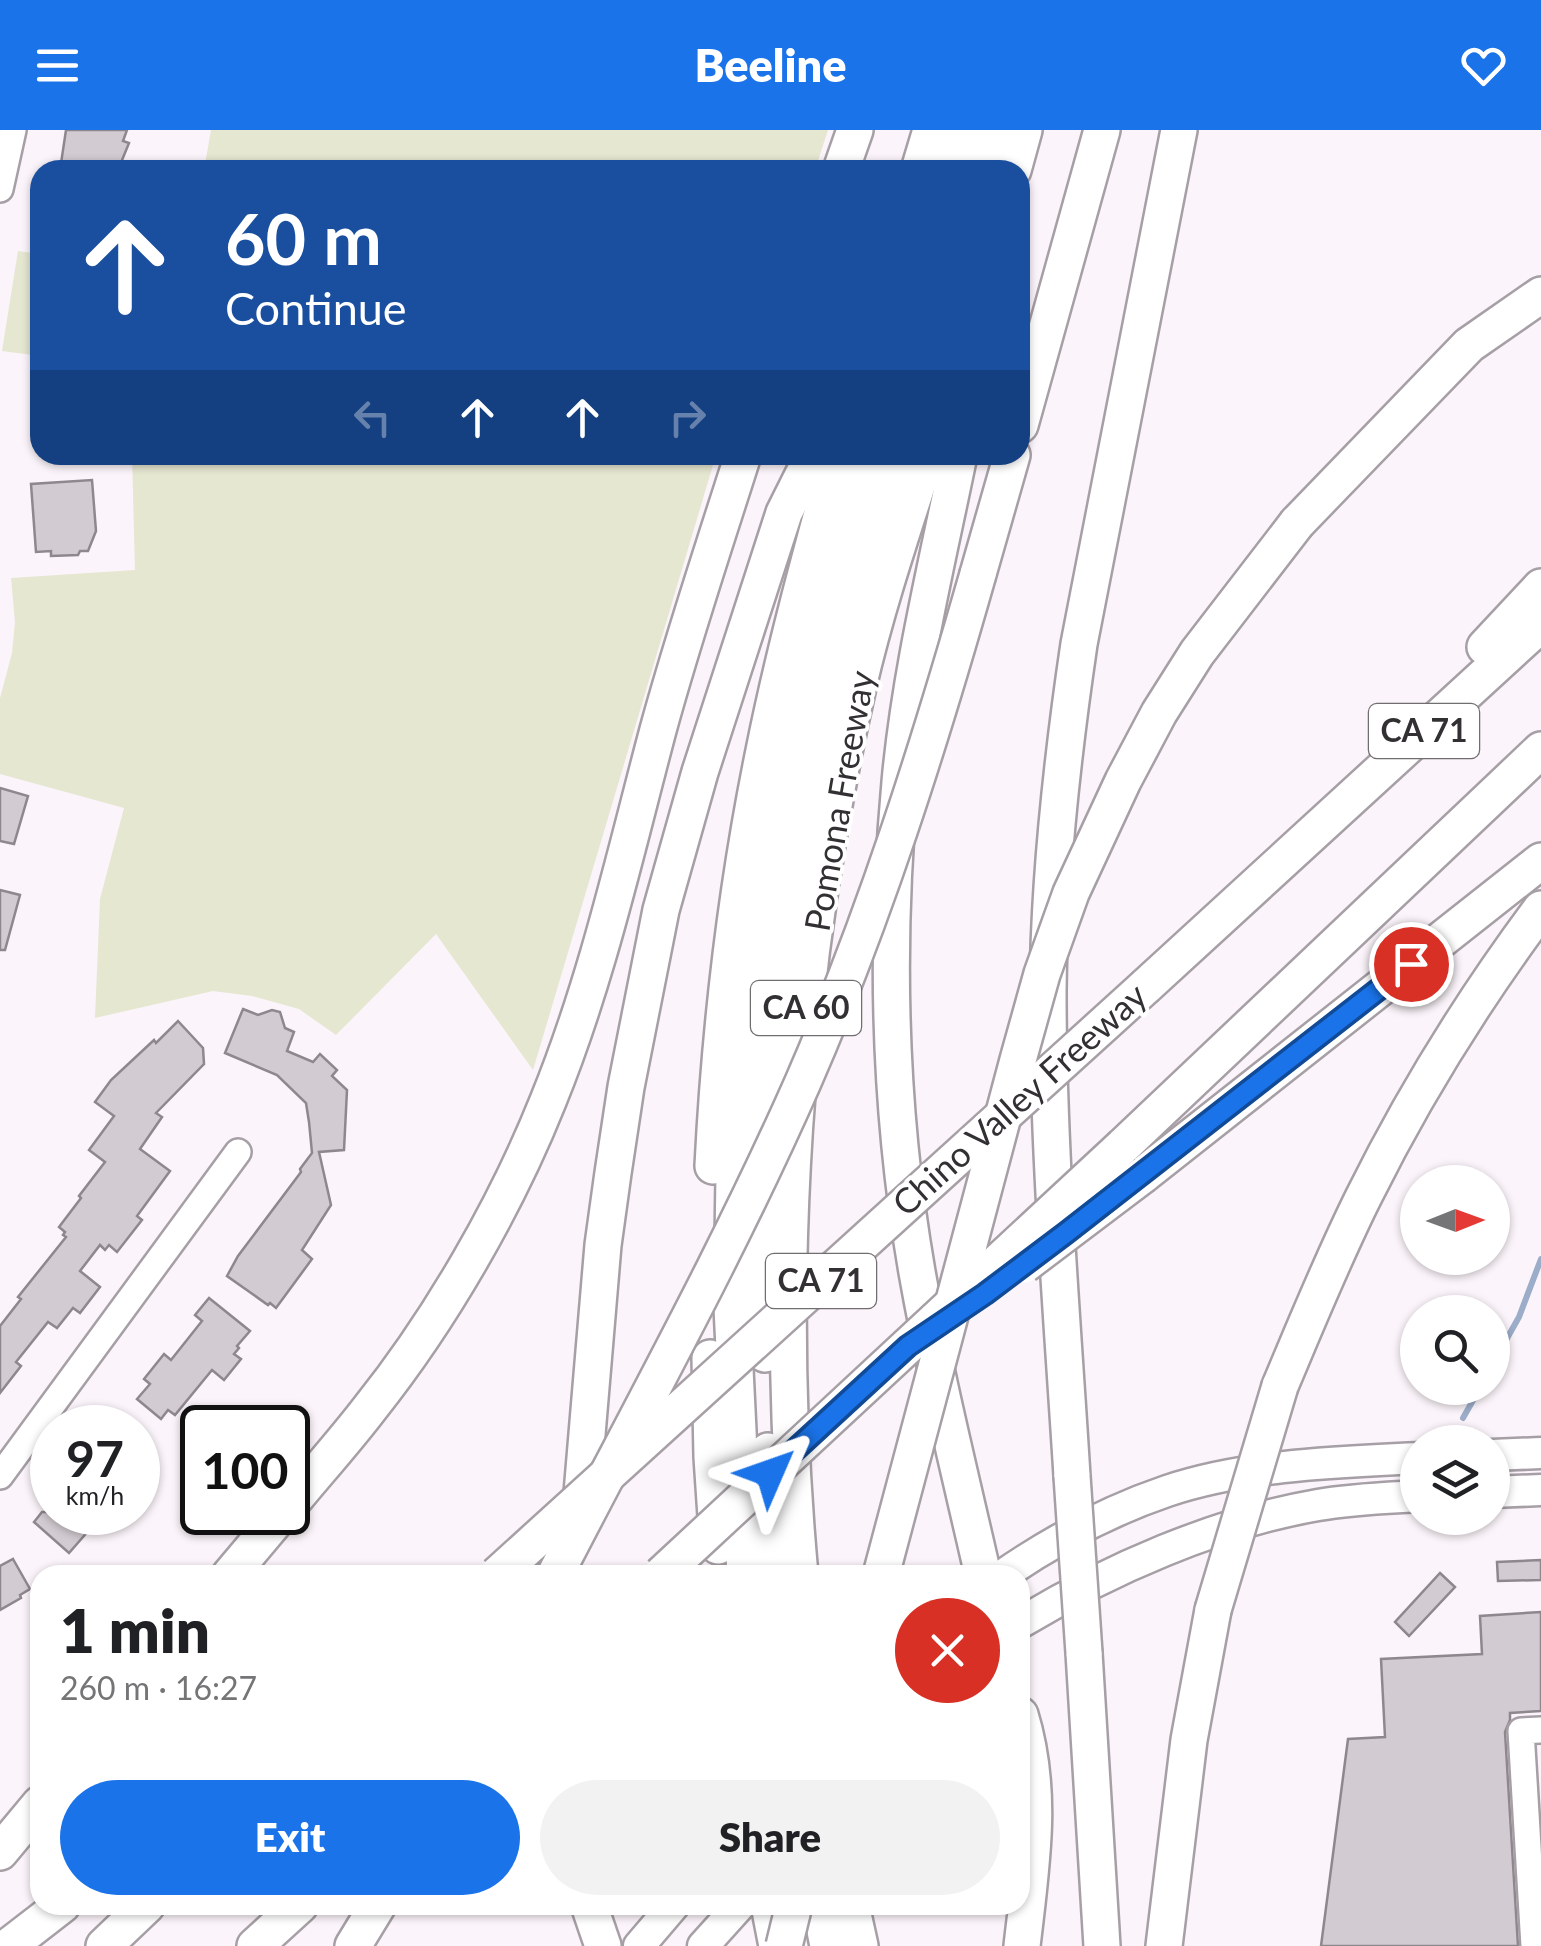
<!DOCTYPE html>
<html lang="en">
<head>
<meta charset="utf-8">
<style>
  body { margin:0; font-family:Lato,sans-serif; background:#f2f2f2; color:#202124; height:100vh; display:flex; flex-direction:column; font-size:38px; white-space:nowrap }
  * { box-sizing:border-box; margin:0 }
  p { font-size:32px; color:#757577 }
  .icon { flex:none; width:55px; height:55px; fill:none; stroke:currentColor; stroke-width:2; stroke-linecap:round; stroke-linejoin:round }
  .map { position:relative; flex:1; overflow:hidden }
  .sheet { position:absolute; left:30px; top:1435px; width:1000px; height:350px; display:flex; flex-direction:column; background:#fff; border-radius:30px; box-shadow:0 2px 8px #0004 }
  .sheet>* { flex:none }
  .hud { position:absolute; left:30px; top:30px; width:1000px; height:305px; border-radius:30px; box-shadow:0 2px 8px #0004; background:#1a4fa0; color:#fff; overflow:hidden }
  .needle { width:65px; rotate:89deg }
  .controls { position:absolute; left:1400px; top:1035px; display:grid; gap:20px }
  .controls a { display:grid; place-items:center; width:110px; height:110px; border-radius:50%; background:#fff; box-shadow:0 2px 8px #0004; font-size:50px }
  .speed { position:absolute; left:30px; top:1275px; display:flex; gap:20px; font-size:50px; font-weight:700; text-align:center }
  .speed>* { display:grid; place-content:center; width:130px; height:130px; border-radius:50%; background:#fff; box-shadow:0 2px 8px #0004; line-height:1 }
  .speed small { font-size:25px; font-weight:400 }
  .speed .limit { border:5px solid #111; border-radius:15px; background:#fff; color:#111 }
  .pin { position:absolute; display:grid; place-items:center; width:85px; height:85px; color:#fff; margin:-42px; border:5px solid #fff; border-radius:50%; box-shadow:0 2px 10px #0007 }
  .me { position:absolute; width:110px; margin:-55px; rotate:47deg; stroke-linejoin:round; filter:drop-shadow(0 0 8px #0008) }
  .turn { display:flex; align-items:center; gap:35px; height:210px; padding:0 30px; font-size:45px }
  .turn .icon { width:130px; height:130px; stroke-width:2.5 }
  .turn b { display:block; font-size:70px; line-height:85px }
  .lanes { display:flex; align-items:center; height:95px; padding:0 30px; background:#0003; justify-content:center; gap:50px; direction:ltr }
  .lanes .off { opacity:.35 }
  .round { display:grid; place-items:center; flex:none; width:105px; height:105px; border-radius:52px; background:#f2f2f2 }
  .summary { display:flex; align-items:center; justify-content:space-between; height:170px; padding:0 30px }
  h1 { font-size:60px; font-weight:800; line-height:75px }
  .action { display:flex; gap:20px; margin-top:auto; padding:20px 30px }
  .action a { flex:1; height:115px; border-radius:60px; background:#1a73e8; color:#fff; font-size:40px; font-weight:800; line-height:115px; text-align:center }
  .action a+a { background:#f2f2f2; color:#202124 }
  header { display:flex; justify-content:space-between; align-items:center; height:130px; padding:0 30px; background:#1a73e8; color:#fff; font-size:45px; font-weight:800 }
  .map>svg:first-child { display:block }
</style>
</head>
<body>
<header><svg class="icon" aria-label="menu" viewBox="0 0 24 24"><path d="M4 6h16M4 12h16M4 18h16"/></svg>Beeline<svg class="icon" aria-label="heart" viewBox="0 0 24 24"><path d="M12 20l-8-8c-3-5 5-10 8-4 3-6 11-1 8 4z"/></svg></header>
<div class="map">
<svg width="1541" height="1816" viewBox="0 0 1541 1816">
  <rect width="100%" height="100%" fill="#fbf4fa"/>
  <g fill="#e5e7d1">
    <polygon points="211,0 828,0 815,40 204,40"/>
    <polygon points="18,121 40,124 40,226 2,221"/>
    <polygon points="132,325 716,325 533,940 436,804 336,905 299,879 252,866 213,861 95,888 100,769 124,678 0,644 0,568 12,523 15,492 11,448 135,440"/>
  </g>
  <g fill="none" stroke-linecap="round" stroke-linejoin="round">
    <g stroke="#9cadc9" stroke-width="6">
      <polyline points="1492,1235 1519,1187 1541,1129"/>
      <polyline points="1463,1288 1480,1258"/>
    </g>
  </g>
  <g fill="#d2cbd1" stroke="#8e888e" stroke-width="2.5">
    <polygon points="66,0 127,0 123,11 129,13 118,40 60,40"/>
    <polygon points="92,350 96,401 88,421 80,421 78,425 51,426 51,421 36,422 31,354"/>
    <polygon points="0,658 28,666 14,714 0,711"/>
    <polygon points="0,760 20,765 5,820 0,820"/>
    <polygon points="243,879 258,885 272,880 280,882 285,898 294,902 287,921 313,932 320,924 337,940 332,946 347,960 344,1020 319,1022 331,1075 302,1120 312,1129 276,1178 270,1173 268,1175 227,1146 238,1126 301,1042 300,1039 312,1023 309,992 306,973 277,945 225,923"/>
    <polygon points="178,891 203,918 204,934 156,983 162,987 140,1019 170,1041 137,1086 142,1090 117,1122 109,1115 105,1120 100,1115 80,1141 100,1157 80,1183 73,1178 57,1198 48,1192 16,1232 21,1236 0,1263 0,1196 21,1169 18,1167 66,1107 63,1105 65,1102 59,1097 81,1068 79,1066 105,1032 89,1020 114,986 95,972 111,950 154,910 156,913"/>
    <polygon points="209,1168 250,1201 237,1216 239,1218 234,1224 241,1229 224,1250 212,1240 175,1285 168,1280 161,1289 137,1269 150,1254 144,1249 164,1224 171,1230 202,1191 195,1185"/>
    <polygon points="42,1382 89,1382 97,1391 69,1423 34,1392"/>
    <polygon points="13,1429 30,1459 20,1465 21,1468 0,1480 0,1436"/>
    <polygon points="1541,1430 1541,1450 1498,1451 1497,1432"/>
    <polygon points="1440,1443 1455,1457 1409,1506 1395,1492"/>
    <polygon points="1541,1482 1541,1581 1510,1583 1510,1590 1505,1602 1518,1816 1321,1816 1348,1609 1385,1607 1381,1529 1482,1524 1480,1486"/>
  </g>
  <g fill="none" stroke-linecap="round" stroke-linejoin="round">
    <defs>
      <g id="minor">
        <polyline points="0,59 13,0"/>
        <polyline points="0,1346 238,1022"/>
        <polyline points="1534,1816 1521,1601 1541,1600"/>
      </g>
      <g id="major">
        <polyline points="1492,1325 1541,1323"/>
        <polyline points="1492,1362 1541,1360"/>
        <path d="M1003,1445C1054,1410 1108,1381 1167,1361C1244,1335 1336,1332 1418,1328"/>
        <path d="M1020,1493C1110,1439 1215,1393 1318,1375C1351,1369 1384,1368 1418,1366"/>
        <polyline points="639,1816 674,1775"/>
        <polyline points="703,1816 740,1775"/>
      </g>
      <g id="highway">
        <polyline points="841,40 855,0"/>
        <polyline points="919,40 931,0"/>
        <polyline points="949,40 960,0"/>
        <polyline points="980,40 991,0"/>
        <polyline points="1013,40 1024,0"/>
        <polyline points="1020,295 1102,0"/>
        <path d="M959,325C937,433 910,542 900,652C885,815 889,981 917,1142C935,1244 960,1344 983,1445"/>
        <polyline points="1297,393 1469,215 1541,165"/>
        <polyline points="978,444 1012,325"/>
        <polyline points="1485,517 1541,457"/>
        <polyline points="1146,856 1541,494"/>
        <polyline points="1123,1016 1541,620"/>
        <path d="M713,1036C720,897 736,758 764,621C784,521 811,423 838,325"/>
        <polyline points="1143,1045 1541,731"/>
        <path d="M765,1224C757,923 807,613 894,325"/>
        <polyline points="710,1228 712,1327 718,1416"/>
        <path d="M1280,1256C1307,1192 1333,1128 1364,1066C1414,965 1474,869 1541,779"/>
        <polyline points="768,1321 770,1402 775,1445"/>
        <path d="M1072,1346C1062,1184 1048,1023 1048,861C1049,744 1062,629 1079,514L1179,0"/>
        <path d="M288,1377C315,1344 344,1312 370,1278C441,1189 506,1076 548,971C597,851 625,724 658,600C683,508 714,416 743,325"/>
        <polyline points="580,1387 603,1115 613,1043 626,957 661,780 700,642 784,383 813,325"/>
        <polyline points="230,1445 283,1382"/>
        <polyline points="745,1445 732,1177 734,1045 747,909 767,739 797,583 833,438 866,325"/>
        <path d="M800,1445C773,1154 793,842 858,557C876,479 902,402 927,325"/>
        <polyline points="1084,1523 1102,1816"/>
        <path d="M1020,1585C1044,1663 1031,1737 1022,1816"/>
        <polyline points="0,1722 40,1674"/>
        <polyline points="589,1775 603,1816"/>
        <polyline points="769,1775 777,1816"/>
        <polyline points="820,1775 828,1816"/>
        <polyline points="851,1775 860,1816"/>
        <polyline points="9,1816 62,1775"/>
        <polyline points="104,1816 147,1775"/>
        <polyline points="255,1816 300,1775"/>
        <polyline points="353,1816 378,1775"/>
        <polyline points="1164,1816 1189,1610 1213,1480"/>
      </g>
    </defs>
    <use href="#minor" stroke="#a69fa5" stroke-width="30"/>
    <use href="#major" stroke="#a69fa5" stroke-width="35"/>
    <use href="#highway" stroke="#a69fa5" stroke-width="40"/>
    <use href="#minor" stroke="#fff" stroke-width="25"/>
    <use href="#major" stroke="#fff" stroke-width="30"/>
    <use href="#highway" stroke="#fff" stroke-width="35"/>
    <defs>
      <g id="highway-bridge">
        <polyline points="1024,1135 1143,1045"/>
        <polyline points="1072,1346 1084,1523"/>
        <polyline points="497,1445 1146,856"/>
        <path d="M555,1445C639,1282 729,1120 803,952C875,787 929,616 978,444"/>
        <polyline points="661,1445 1123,1016"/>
        <polyline points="881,1445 1018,930 1042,844 1071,763 1123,651 1159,583 1197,523 1297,393"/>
        <polyline points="1213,1480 1280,1256"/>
        <polyline points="784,1816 794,1775"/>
      </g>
    </defs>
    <use href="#highway-bridge" stroke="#a69fa5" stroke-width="40" stroke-linecap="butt"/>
    <use href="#highway-bridge" stroke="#fff" stroke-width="35"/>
  </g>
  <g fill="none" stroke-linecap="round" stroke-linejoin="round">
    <defs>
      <polyline id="route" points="770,1343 908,1216 985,1164 1066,1103 1411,834"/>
    </defs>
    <use href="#route" stroke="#114b97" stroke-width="25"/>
    <use href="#route" stroke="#1a73e8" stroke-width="18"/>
  </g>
  <g text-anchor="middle" stroke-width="8" stroke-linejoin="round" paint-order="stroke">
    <g fill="#fff" stroke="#706e70" stroke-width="2.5">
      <rect x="1369" y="574" width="110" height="54" rx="8"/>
      <rect x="751" y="851" width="110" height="54" rx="8"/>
      <rect x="766" y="1124" width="110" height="54" rx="8"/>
    </g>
    <g font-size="32" font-weight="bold" fill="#333033">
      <text x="1424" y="612">CA 71</text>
      <text x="806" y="889">CA 60</text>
      <text x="821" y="1162">CA 71</text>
    </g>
    <g font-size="35" fill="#333033" stroke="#fff">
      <text transform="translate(840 671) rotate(-80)" y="12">Pomona Freeway</text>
      <text transform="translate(1020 970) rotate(-42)" y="12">Chino Valley Freeway</text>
    </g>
  </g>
</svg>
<div class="controls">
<a><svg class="needle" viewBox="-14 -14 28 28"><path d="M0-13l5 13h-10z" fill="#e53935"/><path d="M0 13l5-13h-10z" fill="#757577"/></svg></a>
<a><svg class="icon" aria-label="search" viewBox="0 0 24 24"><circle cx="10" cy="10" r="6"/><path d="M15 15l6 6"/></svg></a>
<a><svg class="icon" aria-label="layers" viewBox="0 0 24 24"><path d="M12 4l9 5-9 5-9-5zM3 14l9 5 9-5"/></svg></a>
</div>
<div class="speed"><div>97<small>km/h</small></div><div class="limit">100</div></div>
<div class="pin" style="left:1411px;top:834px;background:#d93025"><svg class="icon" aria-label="arrive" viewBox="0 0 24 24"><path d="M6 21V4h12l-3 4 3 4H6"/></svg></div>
<svg class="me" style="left:770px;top:1343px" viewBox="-20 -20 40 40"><path d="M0-17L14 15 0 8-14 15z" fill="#1a73e8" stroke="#fff" stroke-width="4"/></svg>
<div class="hud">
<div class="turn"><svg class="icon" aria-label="ahead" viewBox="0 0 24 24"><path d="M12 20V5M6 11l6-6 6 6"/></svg><div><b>60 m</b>Continue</div></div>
<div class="lanes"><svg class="icon off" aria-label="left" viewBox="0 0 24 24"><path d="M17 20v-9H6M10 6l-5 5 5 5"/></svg><svg class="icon" aria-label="ahead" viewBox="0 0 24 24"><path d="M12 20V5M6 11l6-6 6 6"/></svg><svg class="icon" aria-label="ahead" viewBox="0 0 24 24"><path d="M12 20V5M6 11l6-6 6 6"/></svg><svg class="icon off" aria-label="right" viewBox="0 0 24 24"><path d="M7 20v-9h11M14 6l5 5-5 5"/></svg></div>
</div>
<section class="sheet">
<div class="summary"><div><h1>1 min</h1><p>260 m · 16:27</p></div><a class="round" style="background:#d93025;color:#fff"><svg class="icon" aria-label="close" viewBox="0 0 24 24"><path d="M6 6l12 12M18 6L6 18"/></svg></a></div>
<div class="action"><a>Exit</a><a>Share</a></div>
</section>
</div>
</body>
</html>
